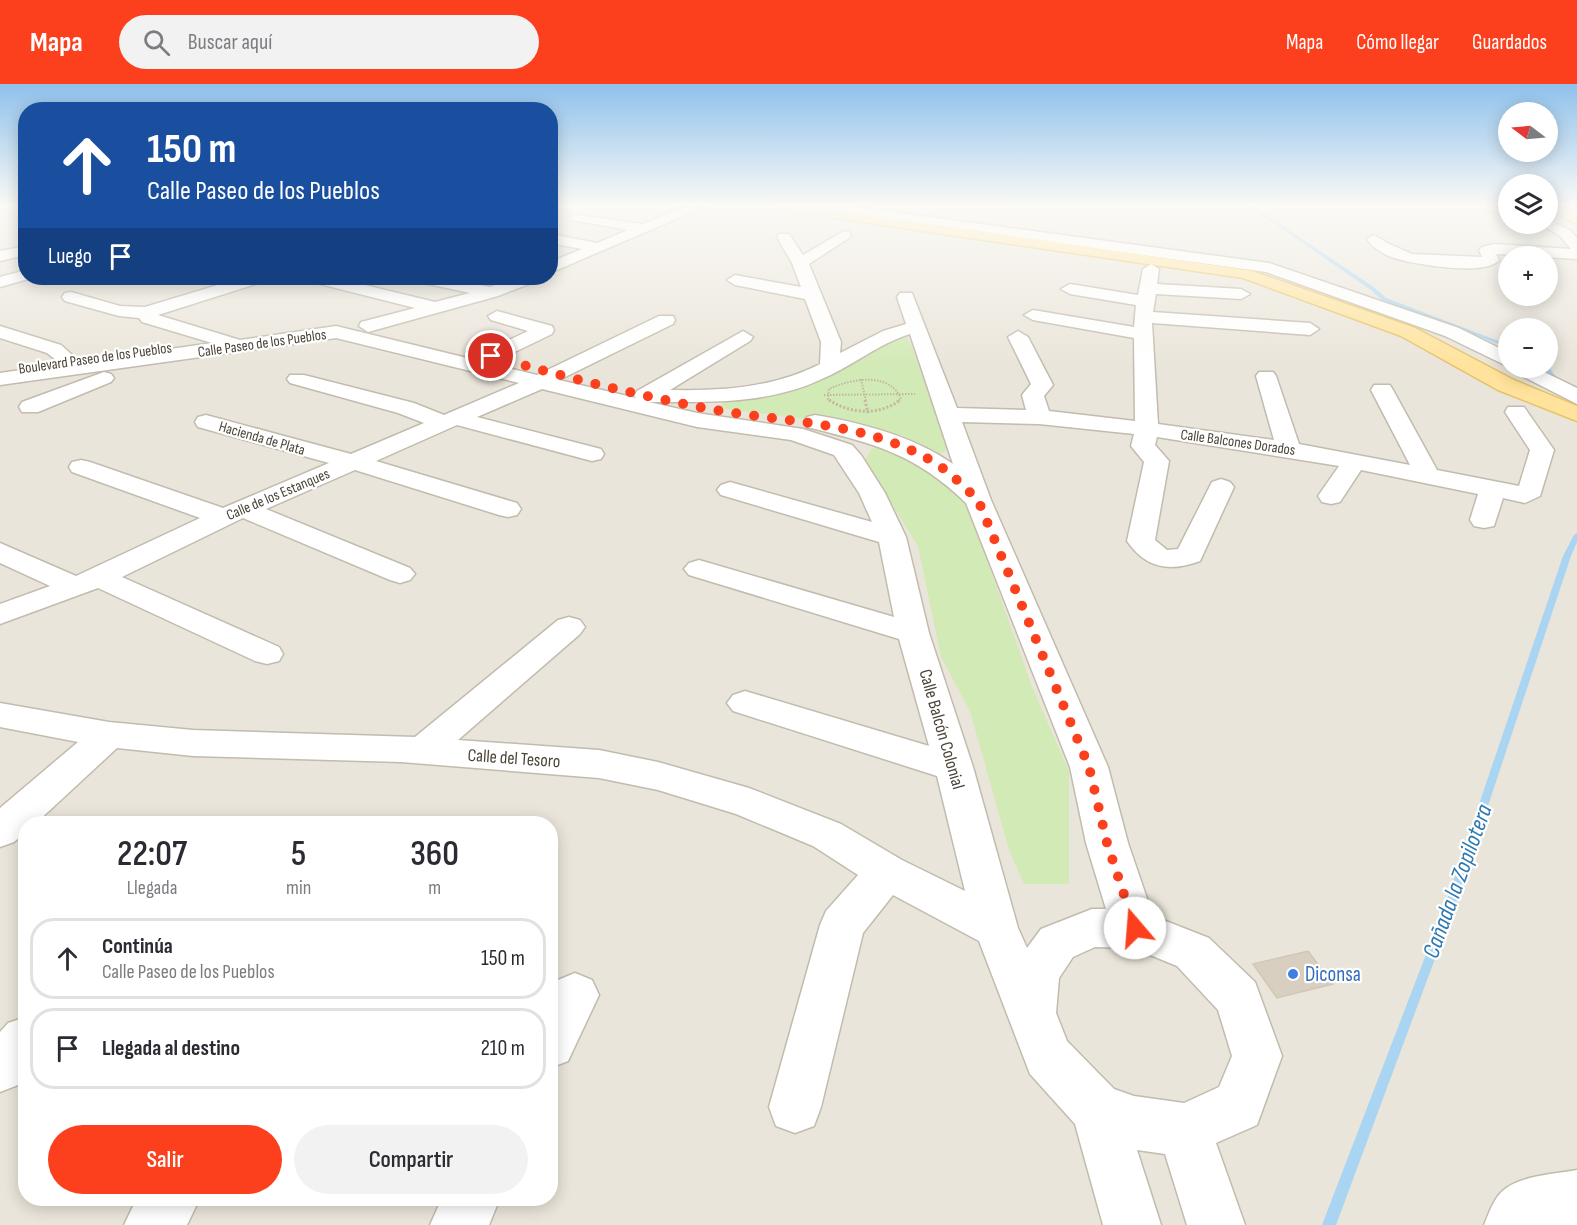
<!DOCTYPE html>
<html lang="es">
<head>
<meta charset="utf-8">
<style>
  body { margin:0; font-family:"Sofia Sans Condensed",sans-serif; background:#f2f2f3; color:#2b2b33; height:100vh; display:flex; flex-direction:column; font-size:22px; white-space:nowrap }
  * { box-sizing:border-box; margin:0 }
  p { font-size:20px; color:#7c7c81 }
  .icon { flex:none; width:33px; height:33px; fill:none; stroke:currentColor; stroke-width:2; stroke-linecap:round; stroke-linejoin:round }
  .map { position:relative; flex:1; overflow:hidden }
  .drawer { position:absolute; left:18px; top:732px; width:540px; height:390px; display:flex; flex-direction:column; background:#fff; border-radius:24px; box-shadow:0 3px 15px #0003 }
  .drawer>* { flex:none }
  .banner { position:absolute; left:18px; top:18px; width:540px; height:183px; border-radius:24px; box-shadow:0 3px 15px #0003; background:#1a4fa0; color:#fff; overflow:hidden }
  .needle { width:39px; rotate:286deg }
  .controls { position:absolute; left:1498px; top:18px; display:grid; gap:12px }
  .controls a { display:grid; place-items:center; width:60px; height:60px; border-radius:50%; background:#fff; box-shadow:0 3px 15px #0003; font-size:30px }
  .pin { position:absolute; display:grid; place-items:center; width:51px; height:51px; color:#fff; margin:-26px; border:3px solid #fff; border-radius:50%; box-shadow:0 2px 6px #0007 }
  .me { position:absolute; width:66px; margin:-33px; rotate:342deg; stroke-linejoin:round; filter:drop-shadow(0 0 4px #0008) }
  .turn { display:flex; align-items:center; gap:21px; height:126px; padding:0 30px; font-size:27px }
  .turn .icon { width:78px; height:78px; stroke-width:2.5 }
  .turn b { display:block; font-size:42px; line-height:51px }
  .then { display:flex; align-items:center; height:57px; padding:0 30px; background:#0003; gap:12px; font-size:22px }
  .eta { display:flex; justify-content:space-evenly; align-items:center; height:102px; text-align:center }
  .eta b { font-size:36px; font-weight:600; line-height:42px }
  .cta { display:flex; gap:12px; margin-top:auto; padding:12px 30px }
  .cta a { flex:1; height:69px; border-radius:36px; background:#fc3f1d; color:#fff; font-size:24px; font-weight:600; line-height:69px; text-align:center }
  .cta a+a { background:#f2f2f3; color:#2b2b33 }
  ul { padding:0; list-style:none }
  li { display:flex; align-items:center; gap:18px; height:81px; margin:0 12px 9px; padding:0 18px; border:3px solid #e1e1e2; border-radius:24px }
  li div { flex:1 }
  li b { display:block; font-size:22px }
  li em { font-style:normal }
  header { display:flex; align-items:center; gap:36px; box-sizing:border-box; height:84px; padding:0 30px; background:#fc3f1d; color:#fff }
  header strong { font-size:28px }
  nav { display:flex; gap:33px; margin-inline-start:auto; font-size:21px }
  .search { width:420px; height:54px; background:#f2f2f3; display:flex; align-items:center; gap:15px; box-sizing:border-box; padding:0 21px; border-radius:33px; color:#7c7c81; font-size:22px }
  .map>svg:first-child { display:block }
</style>
</head>
<body>
<header>
<strong>Mapa</strong>
<div class="search"><svg class="icon" aria-label="search" viewBox="0 0 24 24"><circle cx="10" cy="10" r="6"/><path d="M15 15l6 6"/></svg>Buscar aquí</div>
<nav><a>Mapa</a><a>Cómo llegar</a><a>Guardados</a></nav>
</header>
<div class="map">
<svg width="1577" height="1141" viewBox="0 0 1577 1141">
  <rect width="100%" height="100%" fill="#f6f3ec"/>
  <path fill="#eae5da" fill-rule="evenodd" d="M0,123H25L26,194H550L551,123H1509V140H1548V124L1577,141V1141H0ZM1509,172H1548V212H1509ZM1509,244H1548V284H1509ZM26,740H550V1114H26Z"/>
  <g fill="#d2eab5">
    <polygon points="892,253 907,254 911,260 948,365 940,370 924,368 848,341 720,324 724,316 775,309"/>
    <polygon points="883,362 923,381 965,415 1033,605 1069,687 1069,800 1024,800 1009,766 970,627 941,573 918,462 865,377 871,365"/>
  </g>
  <g fill="none" stroke-linecap="round" stroke-linejoin="round">
    <g fill="#a9d4f2" fill-rule="evenodd">
      <polygon points="1250,123 1255,123 1375,204 1386,214 1509,261 1509,264 1382,216 1371,206"/>
      <polygon points="1549,283 1560,299 1577,306 1577,310 1556,301 1544,284"/>
      <polygon points="1577,449 1577,458 1571,472 1455,821 1336,1141 1322,1141 1445,821 1563,472 1574,451"/>
    </g>
  </g>
  <polygon fill="#d8cfc1" stroke="#d3c7b4" stroke-width="1.5" points="1308,867 1333,900 1277,914 1253,880"/>
  <g fill="none" stroke-linecap="round" stroke-linejoin="round">
    <defs>
      <g id="minor">
        <polygon points="685,123 704,123 550,189 550,178 582,165 550,159 550,150 597,159 628,146 571,136 571,130 643,140"/>
        <polygon points="817,123 856,123 1269,179 1459,244 1509,269 1509,283 1445,252 1266,188 824,127"/>
        <polygon points="1482,123 1509,123 1509,131 1484,126"/>
        <polygon points="16,125 26,127 26,136 9,129"/>
        <path d="M1548,136L1570,146L1577,154V175L1496,170L1499,176C1486,193 1408,180 1389,172C1380,168 1372,163 1367,155L1374,151L1389,160L1412,170L1482,173L1479,166L1482,163L1494,160L1571,165L1560,152L1541,140H1548Z"/>
        <path d="M844,147L849,148L851,151L849,154L809,180L841,258L840,269L883,247L906,240L897,213L900,209H912L957,324L1026,326L1022,311L1031,300L1008,253L1018,247L1028,253L1053,301L1044,312L1049,327L1135,337L1134,254L1033,236L1024,231L1033,226L1134,243L1136,221L1070,210L1061,205L1070,200L1138,211L1143,185L1151,180L1159,185L1157,200L1241,205L1250,210L1241,215L1156,210L1153,228L1310,239L1319,245L1310,251L1152,239L1158,340L1274,356L1256,292L1259,288H1273L1276,292L1299,360L1410,381L1371,306L1374,301H1390L1393,306L1437,386L1519,402L1530,366L1505,328L1508,323H1524L1554,366L1540,412L1525,419L1503,414L1494,442L1484,444L1474,442L1470,436L1478,410L1361,386L1340,418L1331,420L1322,418L1318,412L1339,382L1157,353L1155,361L1169,377L1155,456L1167,466L1178,465L1212,398L1221,395L1230,398L1234,403L1200,477C1170,488 1146,485 1127,457L1144,378L1131,362L1134,350L1039,340L962,338L991,416L1108,683L1128,759L1153,832L1209,854L1255,898L1282,972L1257,1041L1216,1059L1245,1141H1187L1165,1070L1137,1066L1161,1141H1103L1075,1040L1030,990L979,857L893,811L863,849L821,1023L814,1042L795,1049L776,1042L769,1023L820,841L826,827L858,791L813,762L736,730L658,706L599,694L401,678L193,672L117,664L35,740H26V748L14,758L0,763V724L78,658L0,643V619L109,638L193,646L415,653L558,536L569,533L580,536L585,543L580,550L458,656L599,666L658,678L749,704L841,740L902,776L965,807L937,692L733,627L727,619L733,611L745,607L929,662L899,555L689,491L684,485L689,479L699,476L894,533L879,458L721,411L717,406L721,401L730,398L872,438L859,409L834,371L791,356L697,343L542,305L477,333L601,365L604,370L601,375L592,377L457,341L376,377L517,419L521,425L517,431L508,433L499,431L355,386L266,425L410,484L415,490L410,496L400,499L390,496L243,434L122,493L279,563L283,570L279,577L267,580L255,577L98,504L0,540V520L50,502L0,479V459L76,492L200,434L72,388L69,383L72,378L81,376L90,378L223,424L329,379L198,343L195,338L198,333L206,331L351,370L424,339L398,329L290,299L287,295L290,291H304L414,319L444,331L519,299L336,254L0,301V289L61,280L47,269L0,254V242L61,261L80,278L212,259L142,238L139,234L119,232L65,217L62,213L65,209L71,208L120,222L145,223L241,194H264L262,198L158,231L240,256L336,242L537,291L659,232H673L675,236L673,240L559,296L636,314L634,312L637,307L743,247L753,253L750,257L670,306C722,307 773,304 820,280L821,258L805,215L735,201L727,196L735,191L801,203L792,179L777,153L779,150H789L803,171ZM910,250L953,380C913,352 862,339 815,331L807,333L804,338L807,343C874,360 915,369 966,419L1070,683L1086,759L1106,825H1092L1041,845L1027,864L1018,844L973,683L929,549L906,453L885,409L861,371L852,361L803,345L697,329L649,318C709,318 768,321 824,294C854,281 878,260 910,250ZM1095,863L1133,864L1177,882L1218,926L1232,972L1219,1003L1184,1019L1134,1012L1114,1005L1067,957L1056,929L1059,894L1073,873Z"/>
        <polygon points="26,162 26,171 0,177 0,167"/>
        <polygon points="26,186 26,194 32,194 0,203 0,193"/>
        <polygon points="310,194 336,194 435,218 470,209 419,198 417,194 446,194 490,203 514,194 536,194 534,198 498,212 368,248 359,242 361,238 415,224 312,198"/>
        <polygon points="497,227 552,242 554,246 552,250 498,276 484,276 481,272 484,268 528,247 491,236 488,232"/>
        <polygon points="1511,284 1536,284 1577,304 1577,320 1514,288"/>
        <polygon points="104,288 111,290 114,294 111,298 38,328 22,328 19,323 22,318"/>
        <polygon points="575,889 592,896 599,911 568,977 550,984 550,910 558,896"/>
        <polygon points="26,933 26,992 18,1001 0,1008 0,948 8,939"/>
        <path d="M1577,1086V1141H1484C1489,1129 1494,1113 1505,1105C1523,1091 1556,1090 1577,1086Z"/>
        <polygon points="137,1114 200,1114 187,1141 124,1141"/>
        <polygon points="442,1114 500,1114 489,1141 430,1141"/>
      </g>
      <g id="major">
        <polygon points="780,123 817,123 1252,187 1415,244 1514,296 1577,322 1577,337 1498,306 1401,252 1243,194 787,127"/>
        <polygon points="1548,123 1564,123 1577,130 1577,140 1548,126"/>
      </g>
    </defs>
    <use href="#minor" stroke="#c2bbae" stroke-width="3"/>
    <use href="#major" stroke="#e6c16a" stroke-width="3"/>
    <g stroke="#c4b79f" stroke-width="2" stroke-dasharray="1.5 1.5" stroke-linecap="butt">
      <polyline points="861,295 866,317"/>
      <polyline points="824,311 915,310"/>
      <path d="M831,317L828,315L829,305C850,295 890,287 901,315L898,317"/>
    </g>
    <g stroke="#c4b79f" stroke-width="3" stroke-dasharray="2 2" stroke-linecap="butt">
      <path d="M829,316C850,330 880,332 900,316"/>
      <polyline points="865,316 868,329"/>
    </g>
    <use href="#minor" fill="#fff" fill-rule="evenodd"/>
    <use href="#major" fill="#ffe39c" fill-rule="evenodd"/>
  </g>
  <linearGradient id="sky" x2="0" y2="1"><stop stop-color="#8fc1ec"/><stop offset="0.43" stop-color="#fbfaf6"/><stop offset="1" stop-color="#fbfaf6" stop-opacity="0"/></linearGradient>
  <rect width="1577" height="283" fill="url(#sky)"/>
  <g fill="none" stroke-linecap="round" stroke-linejoin="round">
    <path stroke="#fc3f1d" stroke-width="10" stroke-dasharray="0 18" d="M491,272C561,292 632,310 704,324C783,339 866,336 937,380C952,390 965,404 978,416L1089,683L1107,759L1135,844"/>
  </g>
  <circle fill="#3f7fe0" stroke="#fff" stroke-width="2" cx="1293" cy="890" r="6"/>
  <g text-anchor="middle" stroke-width="4.5" stroke-linejoin="round" paint-order="stroke">
    <g font-size="15" fill="#4b4439" stroke="#fff">
      <text transform="translate(262 259) rotate(-8)" y="5">Calle Paseo de los Pueblos</text>
      <text transform="translate(95 274) rotate(-8)" y="5">Boulevard Paseo de los Pueblos</text>
      <text transform="translate(262 354) rotate(16)" y="5">Hacienda de Plata</text>
      <text transform="translate(1238 358) rotate(8)" y="5">Calle Balcones Dorados</text>
      <text transform="translate(278 410) rotate(-23)" y="5">Calle de los Estanques</text>
    </g>
    <g font-size="18" fill="#4b4439" stroke="#fff">
      <text transform="translate(942 645) rotate(74)" y="6">Calle Balcón Colonial</text>
      <text transform="translate(514 674) rotate(4)" y="6">Calle del Tesoro</text>
    </g>
    <g font-size="21" fill="#366cbe" stroke="#fff" text-anchor="start">
      <text x="1305" y="897">Diconsa</text>
    </g>
    <g font-size="24" font-style="italic" fill="#2e7ab2" stroke="#fff">
      <text transform="translate(1457 797) rotate(-70)" y="8">Cañada la Zopilotera</text>
    </g>
  </g>
</svg>
<div class="controls">
<a><svg class="needle" viewBox="-14 -14 28 28"><path d="M0-13l5 13h-10z" fill="#e53935"/><path d="M0 13l5-13h-10z" fill="#7c7c81"/></svg></a>
<a><svg class="icon" aria-label="layers" viewBox="0 0 24 24"><path d="M12 4l9 5-9 5-9-5zM3 14l9 5 9-5"/></svg></a>
<a>+</a>
<a>−</a>
</div>
<div class="pin" style="left:491px;top:272px;background:#d93025"><svg class="icon" aria-label="arrive" viewBox="0 0 24 24"><path d="M6 21V4h12l-3 4 3 4H6"/></svg></div>
<svg class="me" style="left:1135px;top:844px" viewBox="-20 -20 40 40"><circle r="19" fill="#fff"/><path d="M0-13L10 11 0 6-10 11z" fill="#fc3f1d"/></svg>
<div class="banner">
<div class="turn"><svg class="icon" aria-label="ahead" viewBox="0 0 24 24"><path d="M12 20V5M6 11l6-6 6 6"/></svg><div><b>150 m</b>Calle Paseo de los Pueblos</div></div>
<div class="then">Luego<svg class="icon" aria-label="arrive" viewBox="0 0 24 24"><path d="M6 21V4h12l-3 4 3 4H6"/></svg></div>
</div>
<section class="drawer">
<div class="eta">
<div><b>22:07</b><p>Llegada</p></div>
<div><b>5</b><p>min</p></div>
<div><b>360</b><p>m</p></div>
</div>
<ul>
<li><svg class="icon" aria-label="ahead" viewBox="0 0 24 24"><path d="M12 20V5M6 11l6-6 6 6"/></svg><div><b>Continúa</b><p>Calle Paseo de los Pueblos</p></div><em>150 m</em></li>
<li><svg class="icon" aria-label="arrive" viewBox="0 0 24 24"><path d="M6 21V4h12l-3 4 3 4H6"/></svg><div><b>Llegada al destino</b></div><em>210 m</em></li>
</ul>
<div class="cta"><a>Salir</a><a>Compartir</a></div>
</section>
</div>
</body>
</html>
